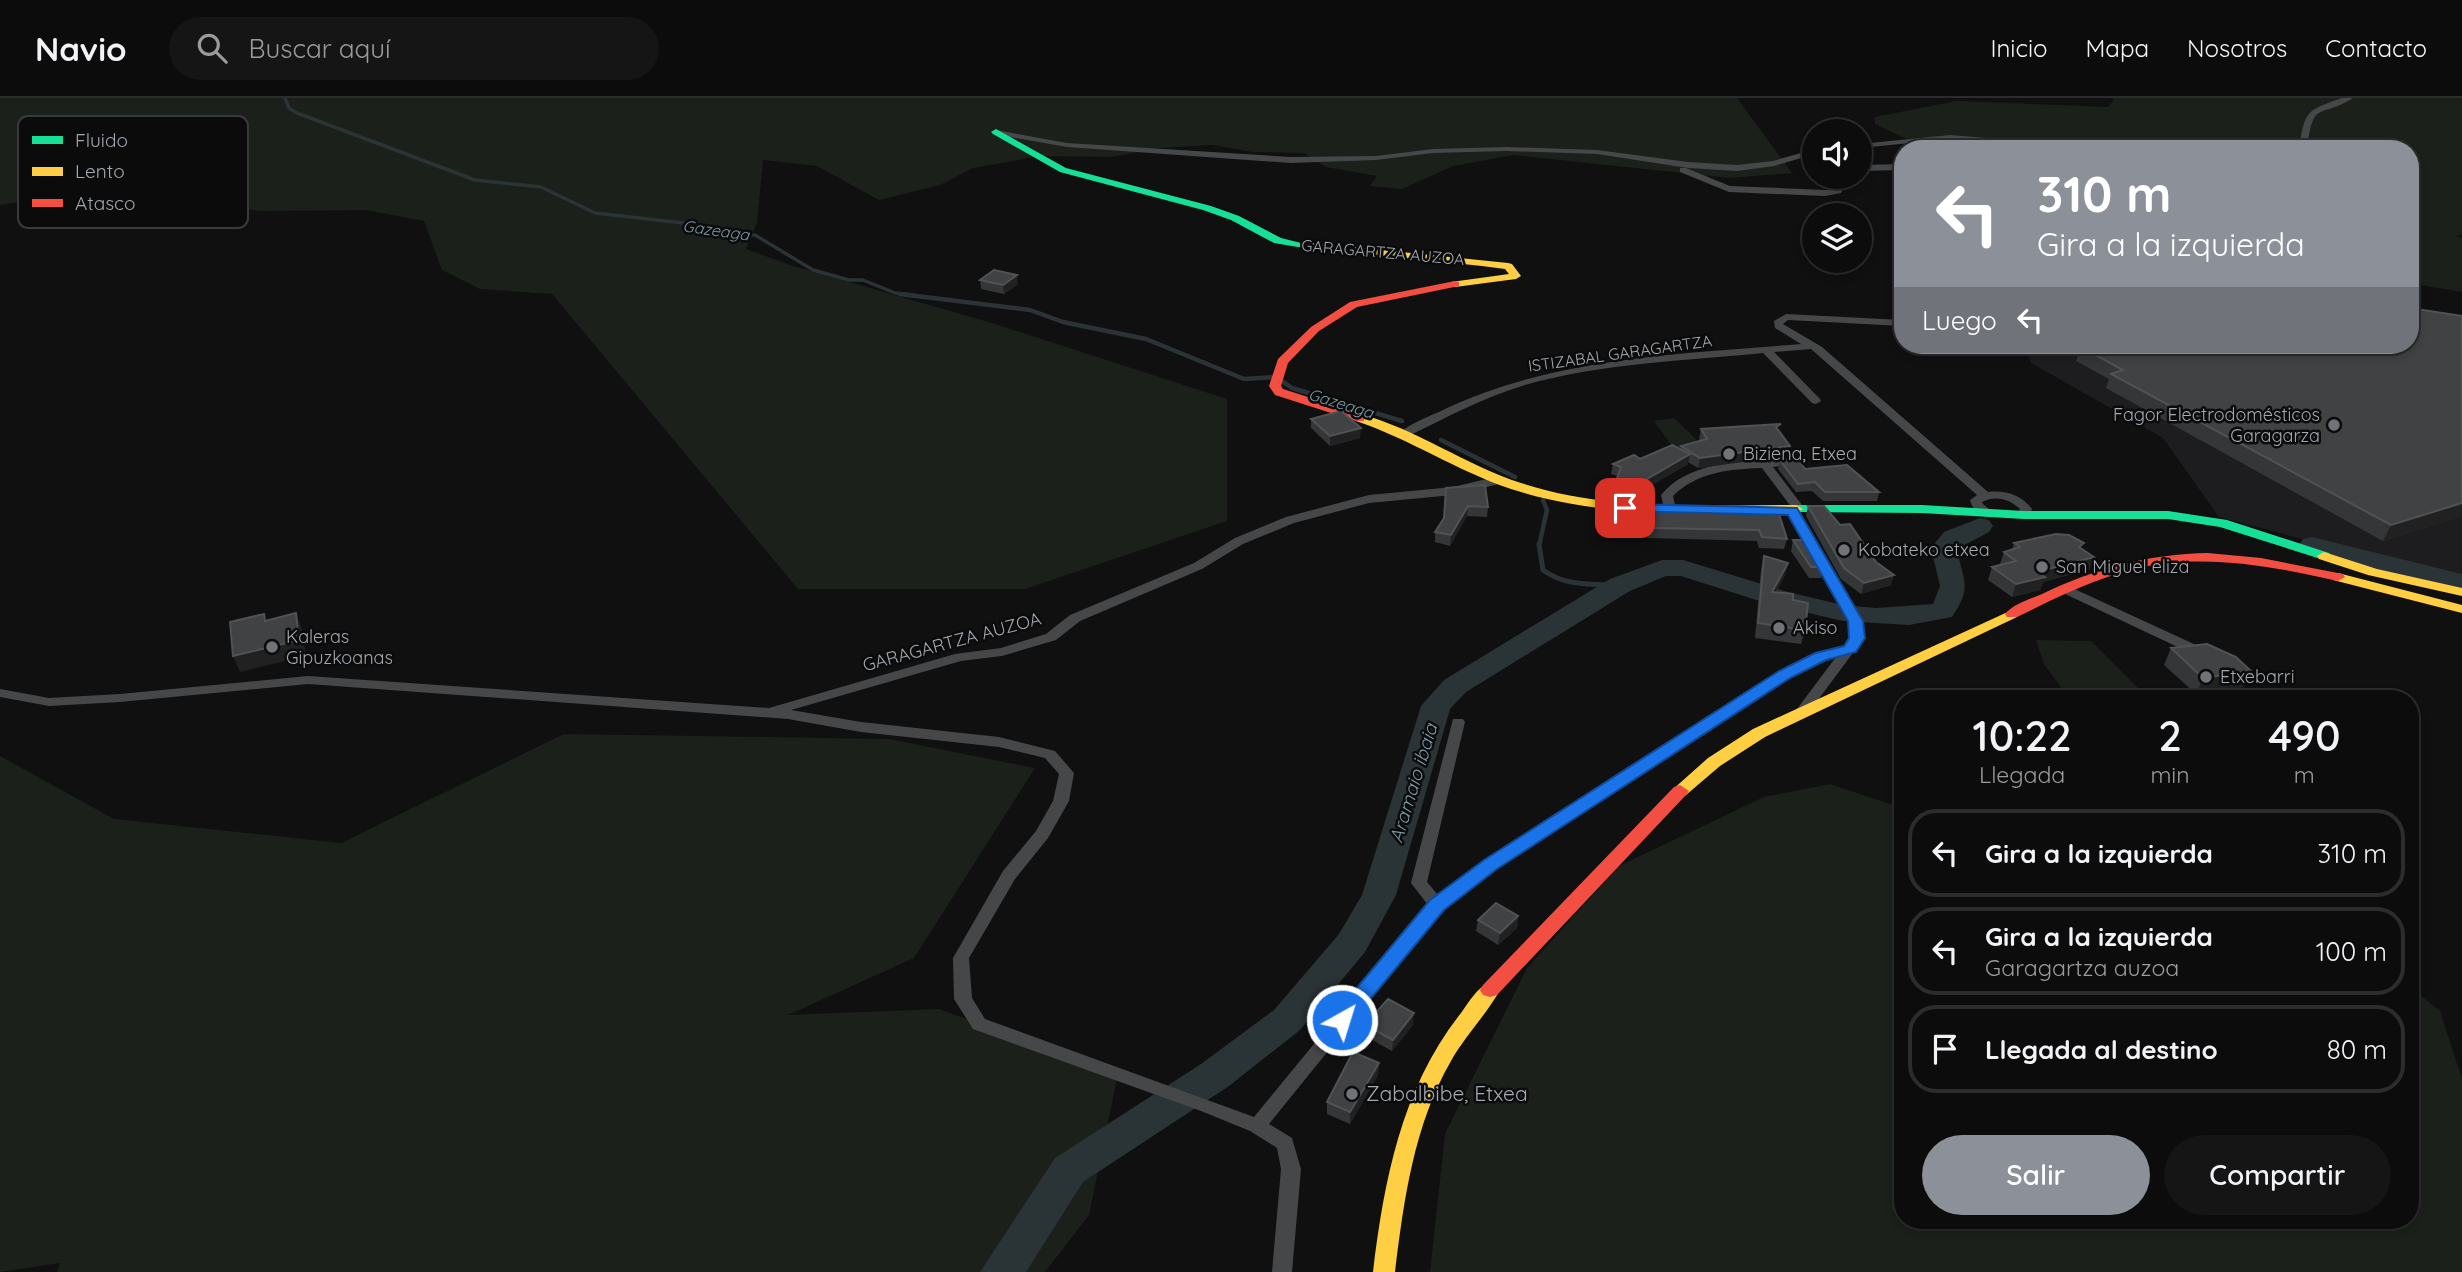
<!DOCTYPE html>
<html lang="es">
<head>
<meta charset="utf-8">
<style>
  body { margin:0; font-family:Quicksand,sans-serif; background:#151516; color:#f1f3f6; height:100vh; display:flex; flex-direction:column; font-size:26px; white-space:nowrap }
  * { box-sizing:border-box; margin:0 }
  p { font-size:23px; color:#9a9b9d }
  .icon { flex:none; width:38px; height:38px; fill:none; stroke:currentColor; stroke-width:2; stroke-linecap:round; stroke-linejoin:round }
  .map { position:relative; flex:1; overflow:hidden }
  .drawer { position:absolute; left:1894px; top:592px; width:525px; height:539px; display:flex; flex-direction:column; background:#0c0c0d; border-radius:28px; box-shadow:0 4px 10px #0003,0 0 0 2px #2c2c2e }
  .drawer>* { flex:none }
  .guide { position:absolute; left:1894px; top:42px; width:525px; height:214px; border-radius:28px; box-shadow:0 4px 10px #0003,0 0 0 2px #2c2c2e; background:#8c9099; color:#fff; overflow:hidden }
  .fabs { position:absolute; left:1802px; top:21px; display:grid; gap:14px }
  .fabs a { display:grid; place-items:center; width:70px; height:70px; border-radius:50%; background:#0c0c0d; box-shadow:0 4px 10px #0003,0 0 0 2px #2c2c2e; font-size:35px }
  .pin { position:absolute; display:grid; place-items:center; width:60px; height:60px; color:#fff; margin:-30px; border-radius:14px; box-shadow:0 4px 10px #0006 }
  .me { position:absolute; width:77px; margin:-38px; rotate:39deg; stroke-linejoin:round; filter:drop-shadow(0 0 5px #0008) }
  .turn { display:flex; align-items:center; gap:24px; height:147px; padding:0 28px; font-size:32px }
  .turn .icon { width:91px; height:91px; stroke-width:2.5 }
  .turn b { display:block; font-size:49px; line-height:60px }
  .then { display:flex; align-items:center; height:66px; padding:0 28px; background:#0003; gap:14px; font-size:26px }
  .eta { display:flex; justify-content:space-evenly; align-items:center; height:119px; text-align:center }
  .eta b { font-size:42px; font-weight:600; line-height:49px }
  .cta { display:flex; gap:14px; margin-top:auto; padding:14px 28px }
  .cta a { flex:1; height:80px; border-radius:42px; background:#8c9099; color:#fff; font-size:28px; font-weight:600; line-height:80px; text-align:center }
  .cta a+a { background:#151516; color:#f1f3f6 }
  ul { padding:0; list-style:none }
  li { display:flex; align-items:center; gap:21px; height:88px; margin:0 14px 10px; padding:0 14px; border:4px solid #2c2c2e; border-radius:28px }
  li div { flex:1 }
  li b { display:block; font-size:26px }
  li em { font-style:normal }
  header { display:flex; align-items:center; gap:42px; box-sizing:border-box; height:98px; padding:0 35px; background:#0c0c0d; border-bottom:2px solid #2c2c2e }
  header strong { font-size:33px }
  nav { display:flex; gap:38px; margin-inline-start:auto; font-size:24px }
  .search { width:490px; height:63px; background:#151516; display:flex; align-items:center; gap:18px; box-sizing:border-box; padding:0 24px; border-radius:38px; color:#9a9b9d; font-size:26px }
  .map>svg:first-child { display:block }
</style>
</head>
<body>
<header>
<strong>Navio</strong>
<div class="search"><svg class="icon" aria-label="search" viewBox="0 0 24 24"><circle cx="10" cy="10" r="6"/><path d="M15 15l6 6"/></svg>Buscar aquí</div>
<nav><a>Inicio</a><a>Mapa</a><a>Nosotros</a><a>Contacto</a></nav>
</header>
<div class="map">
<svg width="2462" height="1174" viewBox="0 0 2462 1174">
  <rect width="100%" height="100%" fill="#101011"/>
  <polygon fill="#1d1d1f" points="2462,222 2462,480 2358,456 2219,419 2163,340 2031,265 2024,247 2410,247"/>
  <g fill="#1b201b">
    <polygon points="0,0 1737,0 1792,75 1730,80 1513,57 1453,68 1402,91 1370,88 1377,78 1326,69 1304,55 1253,54 1213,47 1159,50 1111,59 1040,58 973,70 940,87 879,102 817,68 763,62 757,125 746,151 793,168 992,225 1227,301 1227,423 1025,491 798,491 552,196 480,191 442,172 424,123 366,112 259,113 199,101 176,89 118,88 0,107"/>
    <polygon points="2112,0 2462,0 2462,137 2455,138 2462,140 2462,194 2410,185 2410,51 1929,51 1875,26 1875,19 1956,3 2108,9 2114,2"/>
    <polygon points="1674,320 1705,350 1679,358 1654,323"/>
    <polygon points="2036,542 2091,543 2148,600 2069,600 2044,566"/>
    <polygon points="564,636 889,641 1035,670 914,860 788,917 939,911 1118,976 1089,1117 1045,1174 57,1174 60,1165 0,1174 0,658 114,721 341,745"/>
    <polygon points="1830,686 1902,710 1902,1122 2410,1122 2410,889 2440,913 2462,981 2462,1174 1430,1174 1445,1036 1527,870 1619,768 1764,699"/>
  </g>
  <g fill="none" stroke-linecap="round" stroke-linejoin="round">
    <polyline stroke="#2a3336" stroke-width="3.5" points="285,0 289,10 297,15 475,82 541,89 595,115 692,126 730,137 755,137 813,172 849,182 863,182 895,195 914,197"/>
    <g stroke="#2a3336" stroke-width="4.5">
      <polyline points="900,196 1030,212 1063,224 1146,241 1244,281 1274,279"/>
      <polyline points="1282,283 1292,290 1402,323"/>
      <polyline points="1441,342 1515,379"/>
      <polyline points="1539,448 1547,412 1543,402"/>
    </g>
    <path stroke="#2a3336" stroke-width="5" d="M1539,446L1543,472C1566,489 1593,486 1620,487"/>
    <g fill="#2a3336" fill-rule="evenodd">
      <path d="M1980,420L1989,422L1993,428L1989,434L1957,451C1963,484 1973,488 1952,519L1909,527L1843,523L1769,506L1681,478H1666L1630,493L1466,594L1450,611L1396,797L1365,854L1300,932L1229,988L1083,1084L1026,1174H980L1055,1060L1201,966L1274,912L1339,836L1362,797L1421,608L1444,582L1610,481L1662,462H1683L1788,494L1843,507L1876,510L1933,506L1940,488L1931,450L1944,434Z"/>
      <polygon points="2312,439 2462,476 2462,492 2303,453 2299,447 2303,441"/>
    </g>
    <g fill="#454749" fill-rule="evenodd">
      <path d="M2342,0H2353C2318,22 2314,0 2307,51H2299C2305,12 2306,13 2342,0Z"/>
      <polygon points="996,32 1067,45 1291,59 1376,58 1433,51 1507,49 1597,52 1688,64 1737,67 1773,63 1815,51 1815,56 1774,68 1737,73 1688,70 1597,56 1507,53 1433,55 1376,62 1291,65 1067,49 993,36 992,34"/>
      <polygon points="1950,37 2100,49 2104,51 2066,51 1950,41 1860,50 1860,46"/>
      <polygon points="1902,66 1902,72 1860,73 1860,67"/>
      <polygon points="1680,70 1686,70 1730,88 1825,92 1835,91 1842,79 1850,79 1841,95 1825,98 1729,94 1680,74"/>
      <path d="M1786,216L1902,222V228L1788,222L1783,226L1822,249L1988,394C2006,392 2021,397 2032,411L2028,420H2020L2018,417L2020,411C2009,401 1996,397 1982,404L1983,406L1995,416L1993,419C1983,421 1972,412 1970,402L1977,397L1811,251L1774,254L1820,301L1821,303L1816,306L1812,305L1763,255C1684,263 1602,265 1525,287C1484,299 1446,320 1408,338L1404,339L1398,336C1410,325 1431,318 1445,311C1556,259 1681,256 1801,246L1775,230L1774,223Z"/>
      <path d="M1801,359L1805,360V364L1773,369L1805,411L1800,414L1862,523L1864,540L1806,618L1801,619L1794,615L1836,559L1789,579L1497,770L1443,811L1269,1026L1292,1040L1301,1071L1292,1174H1272L1281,1071L1277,1050L1250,1033L1201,1013L973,931L954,901L953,860L1003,773L1036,733L1053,703L1059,676L1045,660L999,649L861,634L788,621L308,586L120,604L49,608L0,599V591L49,600L120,596L308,578L769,610L955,556L1001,550L1046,536L1070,517L1194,465L1235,440L1286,419L1369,397L1453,389L1499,378L1503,379V385L1453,397L1369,405L1294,425L1243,446L1202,471L1080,523L1056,542L1002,558L961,563L791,612L861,624L999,639L1055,653L1074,675L1069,703L1048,740L1015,781L969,860L972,900L985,921L1254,1019L1428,807L1411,785L1453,621H1463L1465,624L1427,784L1438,797L1485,762L1779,573L1816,556L1844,549L1850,540L1848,523L1787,413L1792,410L1762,370C1730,371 1697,374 1673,398L1676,411L1674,414L1670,415L1664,411L1661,397C1693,358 1756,364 1801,359Z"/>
      <polygon points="2068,488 2209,553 2211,556 2204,560 2199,559 2063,495 2062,492 2063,489"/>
    </g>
    <g fill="#16e098" fill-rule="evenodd">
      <polygon points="996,31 1066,70 1211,108 1239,118 1281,140 1309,147 1304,150 1274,145 1231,122 1203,112 1060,74 993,36 991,34"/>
      <polygon points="1796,407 1922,407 2024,413 2168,413 2227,422 2329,455 2331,458 2324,462 2220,429 2168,421 2024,421 1922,415 1791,414 1789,411"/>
    </g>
    <g fill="#ffcf43" fill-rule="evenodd">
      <polygon points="1304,144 1508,165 1512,166 1521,178 1516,181 1455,189 1451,188 1451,184 1509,176 1505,171 1482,168 1300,149 1299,147"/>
      <path d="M1360,316C1417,331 1465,367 1521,385C1609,414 1705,407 1796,407L1803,411L1796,415C1701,415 1603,421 1511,391C1457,373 1410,341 1356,323L1354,320Z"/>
      <polygon points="2324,454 2377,471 2462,490 2462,498 2368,477 2319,461 2317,458"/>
      <polygon points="2338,475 2462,507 2462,515 2333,482 2331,479 2333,476"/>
      <polygon points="2012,512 2019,516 2017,519 1765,639 1720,668 1686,697 1680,699 1671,693 1708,660 1753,631"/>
      <path d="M1490,885L1497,887L1500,892C1486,917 1465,938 1451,963C1414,1027 1404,1101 1395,1174H1373C1384,1082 1402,989 1461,915C1469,904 1477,889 1490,885Z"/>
    </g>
    <g fill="#f24e42" fill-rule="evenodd">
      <polygon points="1455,183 1459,184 1459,188 1357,209 1319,233 1288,265 1281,288 1283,291 1364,317 1364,323 1356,323 1275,297 1269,288 1278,261 1311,229 1350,204"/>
      <path d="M2208,455L2261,460L2343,476L2345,479L2338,483C2271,468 2199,454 2131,472C2091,482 2054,501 2017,519H2007L2005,516C2013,506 2030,501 2042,496C2096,470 2149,456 2208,455Z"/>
      <polygon points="1680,687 1689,693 1686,697 1497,897 1490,899 1483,897 1480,892 1483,887 1674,689"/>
    </g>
  </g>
  <g fill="#343637">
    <polygon points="980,182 1018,186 1004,196 981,191"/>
    <polygon points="2462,218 2462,418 2383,443 2106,290 2109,281 2076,263 2081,249"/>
    <polygon points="1311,321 1360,340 1330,348 1311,330"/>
    <polygon points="1701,331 1779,333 1790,348 1787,358 1698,370 1688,364 1688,366 1645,391 1642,399 1614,393 1618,378 1611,376 1613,366 1680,351 1681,348 1700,343 1699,341"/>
    <polygon points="1780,362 1879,394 1877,403 1823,403 1812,393 1796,394 1778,371"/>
    <polygon points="1446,390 1488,409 1487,419 1467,418 1450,448 1435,444 1435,434 1444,420"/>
    <polygon points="1808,408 1891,487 1861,496 1841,481 1806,418"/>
    <polygon points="1644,409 1779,416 1787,441 1784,451 1759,450 1757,443 1648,440 1642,419"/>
    <polygon points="1793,442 1824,469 1821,480 1809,480 1791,453"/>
    <polygon points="2014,445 2082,451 2090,471 2043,484 2040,492 2012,499 1988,482 1992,469 2001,467 2000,466 2004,454 2012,452"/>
    <polygon points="1764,458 1788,465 1784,479 1776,494 1793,502 1805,532 1801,546 1755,540 1761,472"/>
    <polygon points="2171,550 2251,573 2244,589 2196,596 2164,567"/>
    <polygon points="1518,818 1517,830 1498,847 1476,833 1478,822"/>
    <polygon points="1365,927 1413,927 1392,953 1365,938"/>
    <polygon points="1379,965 1378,977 1350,1026 1327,1016 1327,1004"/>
  </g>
  <g fill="#212122">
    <polygon points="1017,177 1018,186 1004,196 1003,187"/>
    <polygon points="1361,330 1360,340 1330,348 1330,338"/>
    <polygon points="1790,348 1787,358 1698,370 1700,360"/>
    <polygon points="1690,356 1688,366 1645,391 1642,399 1647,381"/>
    <polygon points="2462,405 2462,418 2383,443 2391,427"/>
    <polygon points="1468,408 1467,418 1450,448 1451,437"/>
    <polygon points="2094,459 2090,471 2043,484 2040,492 2012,499 2016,486 2037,474"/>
    <polygon points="1788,465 1784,479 1768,508 1772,494"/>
    <polygon points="1894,477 1891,487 1861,496 1864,485"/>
    <polygon points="296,515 302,531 306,558 240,574 233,558"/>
    <polygon points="2251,573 2244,589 2196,596 2203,580"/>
    <polygon points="1518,818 1517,830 1498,847 1500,835"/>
    <polygon points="1414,915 1413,927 1392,953 1393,942"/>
    <polygon points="1379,965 1378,977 1350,1026 1350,1014"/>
  </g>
  <g fill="#404244" stroke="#505255" stroke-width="2">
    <polygon points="994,172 1017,177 1003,187 980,182"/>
    <polygon points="2410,210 2462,218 2462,405 2391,427 2111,276 2123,272 2081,249 2090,247 2410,247"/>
    <polygon points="1341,313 1361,330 1330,338 1311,321"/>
    <polygon points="1781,326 1776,329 1790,348 1700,360 1681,348 1707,341 1701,331"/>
    <polygon points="1672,347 1690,356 1647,381 1644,389 1616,383 1621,369 1613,366 1634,357 1640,361"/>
    <polygon points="1797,360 1805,371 1847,367 1879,394 1825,394 1815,384 1798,386 1780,362"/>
    <polygon points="1485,387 1488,409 1468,408 1451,437 1435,434 1444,420 1446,390"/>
    <polygon points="1808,408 1824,408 1840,427 1850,426 1876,464 1894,477 1864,485 1844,470"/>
    <polygon points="1644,409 1779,416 1787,441 1762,439 1759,432 1650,430"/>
    <polygon points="2056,436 2069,437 2084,445 2079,449 2094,459 2037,474 2045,479 2016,486 1992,469 2016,463 2004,454 2020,449 2014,445"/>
    <polygon points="1793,442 1808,442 1824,469 1811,469"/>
    <polygon points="1764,458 1788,465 1772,494 1793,496 1793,502 1808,505 1805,532 1758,525"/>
    <polygon points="296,515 299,542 233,558 230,524 264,516 265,523"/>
    <polygon points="2207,546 2236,559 2251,573 2203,580 2171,550"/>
    <polygon points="1496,805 1518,818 1500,835 1478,822"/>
    <polygon points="1388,901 1414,915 1393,942 1365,927"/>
    <polygon points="1353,954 1379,965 1350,1014 1327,1004"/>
  </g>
  <polygon fill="#1a73e8" stroke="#114b97" stroke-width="2" points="1625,406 1797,410 1863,523 1865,540 1856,554 1826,562 1790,580 1497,771 1444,812 1349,927 1335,927 1332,922 1335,916 1430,802 1484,762 1779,573 1815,555 1844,548 1849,540 1848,523 1788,417 1620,413 1618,410"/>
  <g fill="#707378" stroke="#0b0b0c" stroke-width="2.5">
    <circle cx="2334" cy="327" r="7"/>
    <circle cx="1729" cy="356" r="7"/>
    <circle cx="1844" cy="452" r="7"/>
    <circle cx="2042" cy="469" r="7"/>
    <circle cx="1779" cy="530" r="7"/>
    <circle cx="272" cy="549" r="7"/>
    <circle cx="2206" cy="579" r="7"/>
    <circle cx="1352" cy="996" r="7"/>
  </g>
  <g text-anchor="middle" stroke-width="5" stroke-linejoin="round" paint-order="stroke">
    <g font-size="16" font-style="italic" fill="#7d9ba7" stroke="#0b0b0c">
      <text transform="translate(716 132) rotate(8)" y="6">Gazeaga</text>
      <text transform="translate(1341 305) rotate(17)" y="6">Gazeaga</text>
    </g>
    <g font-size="16" fill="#a3a9b0" stroke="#0b0b0c">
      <text transform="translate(1383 154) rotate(5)" y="6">GARAGARTZA AUZOA</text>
      <text transform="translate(1620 255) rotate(-8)" y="6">ISTIZABAL GARAGARTZA</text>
    </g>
    <g font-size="18" fill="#a3a9b0" stroke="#0b0b0c" text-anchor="start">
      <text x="2320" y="323" text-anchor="end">Fagor Electrodomésticos<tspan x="2320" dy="21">Garagarza</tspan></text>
      <text x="1743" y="362">Biziena, Etxea</text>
      <text x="1858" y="458">Kobateko etxea</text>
      <text x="2056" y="475">San Miguel eliza</text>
      <text x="1793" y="536">Akiso</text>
      <text x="286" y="545">Kaleras<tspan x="286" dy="21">Gipuzkoanas</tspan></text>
      <text x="2220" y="585">Etxebarri</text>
    </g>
    <g font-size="18" fill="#a3a9b0" stroke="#0b0b0c">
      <text transform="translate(952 544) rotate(-15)" y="6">GARAGARTZA AUZOA</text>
    </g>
    <g font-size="19" font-style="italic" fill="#7d9ba7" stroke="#0b0b0c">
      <text transform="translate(1413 685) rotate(-73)" y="7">Aramaio ibaia</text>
    </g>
    <g font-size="21" fill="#a3a9b0" stroke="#0b0b0c" text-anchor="start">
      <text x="1366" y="1003">Zabalbibe, Etxea</text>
    </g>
  </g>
  <rect x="18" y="18" width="230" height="112" rx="10" fill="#0b0b0c" stroke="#393a3d" stroke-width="2"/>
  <rect x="32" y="38" width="31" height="8" fill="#16e098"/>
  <rect x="32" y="69" width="31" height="9" fill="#ffcf43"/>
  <rect x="32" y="101" width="31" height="8" fill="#f24e42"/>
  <g font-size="19" fill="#a3a9b0">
    <text x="75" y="49">Fluido</text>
    <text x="75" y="80">Lento</text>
    <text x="75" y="112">Atasco</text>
  </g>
</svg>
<div class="fabs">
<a><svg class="icon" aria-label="sound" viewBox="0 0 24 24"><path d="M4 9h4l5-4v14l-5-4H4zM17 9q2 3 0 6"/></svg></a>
<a><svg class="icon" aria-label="layers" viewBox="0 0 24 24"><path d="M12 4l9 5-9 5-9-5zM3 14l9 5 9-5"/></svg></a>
</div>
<div class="pin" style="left:1625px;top:410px;background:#d93025"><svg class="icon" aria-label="arrive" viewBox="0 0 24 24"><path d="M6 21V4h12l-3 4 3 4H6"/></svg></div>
<svg class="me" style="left:1342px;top:922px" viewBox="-20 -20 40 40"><circle r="17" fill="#1a73e8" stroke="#fff" stroke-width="3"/><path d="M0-11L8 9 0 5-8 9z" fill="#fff"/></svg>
<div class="guide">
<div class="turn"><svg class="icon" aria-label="left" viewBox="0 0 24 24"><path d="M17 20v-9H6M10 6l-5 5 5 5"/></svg><div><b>310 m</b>Gira a la izquierda</div></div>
<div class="then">Luego<svg class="icon" aria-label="left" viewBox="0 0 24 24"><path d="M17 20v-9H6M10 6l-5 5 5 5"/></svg></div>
</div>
<section class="drawer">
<div class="eta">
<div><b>10:22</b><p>Llegada</p></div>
<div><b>2</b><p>min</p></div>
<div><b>490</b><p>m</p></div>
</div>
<ul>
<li><svg class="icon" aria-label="left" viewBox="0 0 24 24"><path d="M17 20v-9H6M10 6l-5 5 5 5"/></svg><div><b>Gira a la izquierda</b></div><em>310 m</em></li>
<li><svg class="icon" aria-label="left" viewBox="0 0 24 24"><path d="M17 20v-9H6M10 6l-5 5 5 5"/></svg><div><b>Gira a la izquierda</b><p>Garagartza auzoa</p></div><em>100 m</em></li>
<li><svg class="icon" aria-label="arrive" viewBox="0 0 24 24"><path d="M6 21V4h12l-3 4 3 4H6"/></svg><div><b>Llegada al destino</b></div><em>80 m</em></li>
</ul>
<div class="cta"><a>Salir</a><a>Compartir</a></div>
</section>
</div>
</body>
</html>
